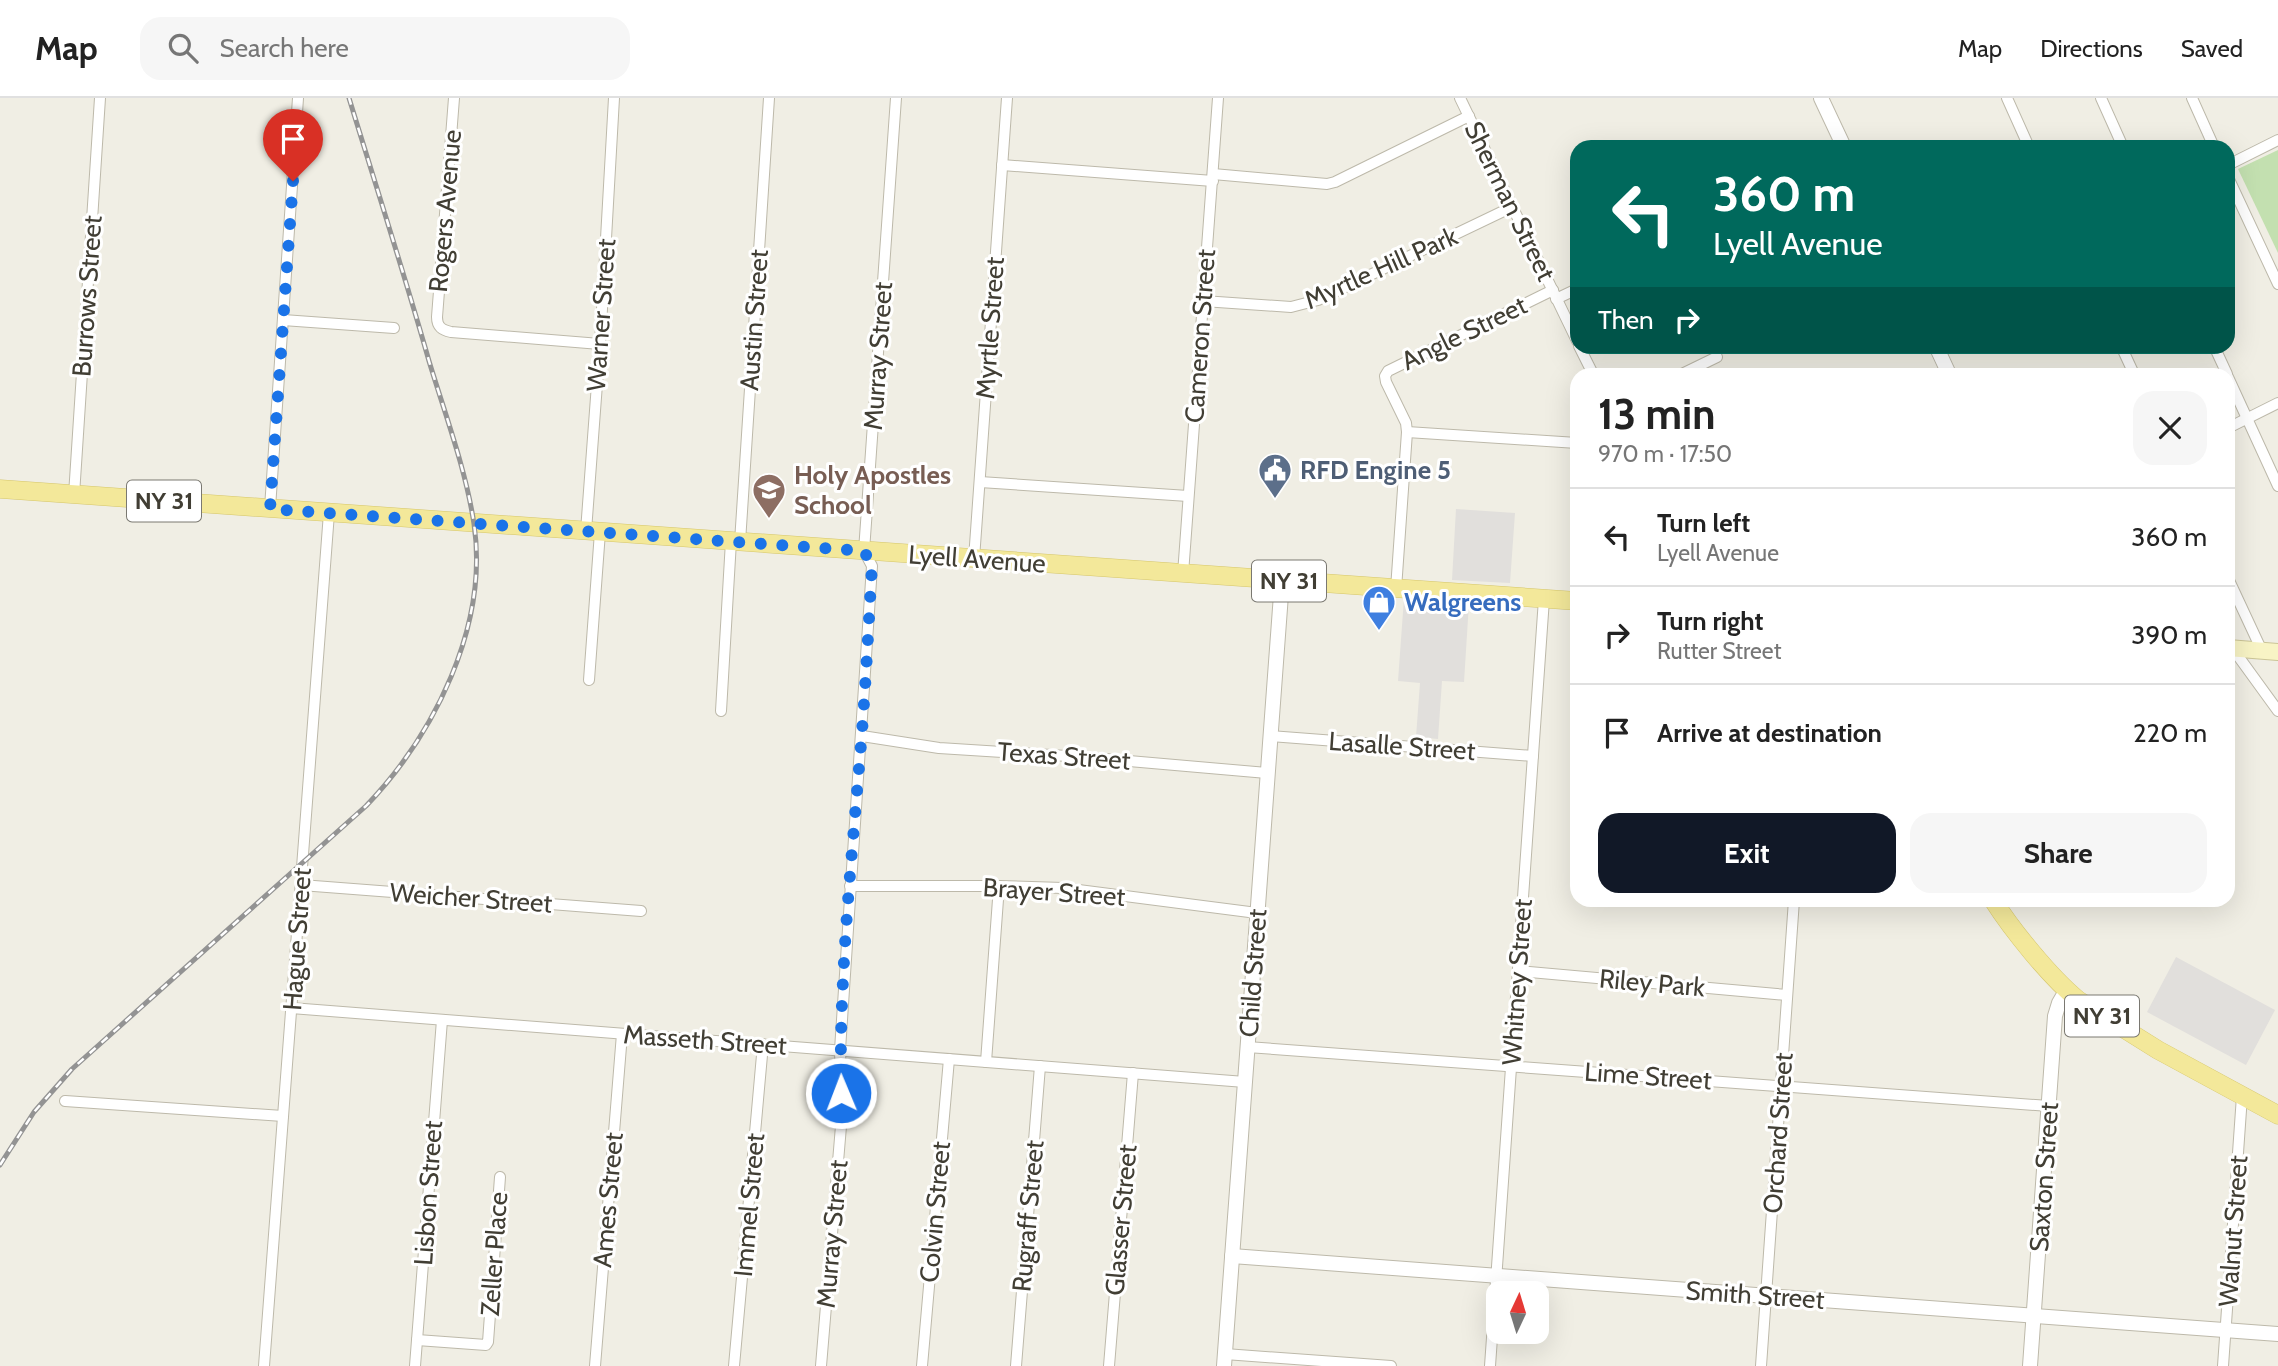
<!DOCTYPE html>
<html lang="en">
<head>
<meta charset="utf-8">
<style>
  body { margin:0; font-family:Cabin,sans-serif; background:#f6f6f6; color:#222; height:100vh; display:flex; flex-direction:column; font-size:26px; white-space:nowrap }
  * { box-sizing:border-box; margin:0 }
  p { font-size:23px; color:#767676 }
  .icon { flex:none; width:38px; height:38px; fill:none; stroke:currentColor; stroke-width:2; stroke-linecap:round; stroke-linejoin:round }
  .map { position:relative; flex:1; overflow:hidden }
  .sheet { position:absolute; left:1570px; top:270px; width:665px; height:539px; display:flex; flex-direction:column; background:#fff; border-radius:21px; box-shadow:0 7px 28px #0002 }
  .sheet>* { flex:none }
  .top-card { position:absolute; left:1570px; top:42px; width:665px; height:214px; border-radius:21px; box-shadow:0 7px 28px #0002; background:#00695c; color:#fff; overflow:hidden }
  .needle { width:46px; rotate:4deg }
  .controls { position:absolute; left:1486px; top:1183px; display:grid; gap:14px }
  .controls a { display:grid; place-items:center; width:63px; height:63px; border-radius:14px; background:#fff; box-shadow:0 7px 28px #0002; font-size:35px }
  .pin { position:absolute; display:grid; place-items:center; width:60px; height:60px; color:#fff; margin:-72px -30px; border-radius:50% 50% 50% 0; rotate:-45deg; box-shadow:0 0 7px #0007 }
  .pin .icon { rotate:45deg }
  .me { position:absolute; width:77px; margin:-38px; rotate:359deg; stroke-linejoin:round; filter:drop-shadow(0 0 5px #0008) }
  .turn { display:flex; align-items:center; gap:24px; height:147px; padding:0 28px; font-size:32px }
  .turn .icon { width:91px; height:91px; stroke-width:2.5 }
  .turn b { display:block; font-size:49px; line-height:60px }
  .then { display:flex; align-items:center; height:66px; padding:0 28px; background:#0003; gap:14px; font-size:26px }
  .round { display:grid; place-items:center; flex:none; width:74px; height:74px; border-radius:21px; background:#f6f6f6 }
  .overview { display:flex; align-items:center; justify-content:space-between; height:119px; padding:0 28px }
  h1 { font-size:42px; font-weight:700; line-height:52px }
  .cta { display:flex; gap:14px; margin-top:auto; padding:14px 28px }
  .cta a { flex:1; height:80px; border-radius:21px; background:#111827; color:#fff; font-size:28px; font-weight:700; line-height:80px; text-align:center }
  .cta a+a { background:#f6f6f6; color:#222 }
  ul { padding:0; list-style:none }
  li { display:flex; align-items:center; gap:21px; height:98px; padding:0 28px; border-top:2px solid #e0e0e0 }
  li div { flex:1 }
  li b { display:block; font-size:26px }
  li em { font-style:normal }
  header { display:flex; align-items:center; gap:42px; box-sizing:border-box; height:98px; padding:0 35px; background:#fff; border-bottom:2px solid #e0e0e0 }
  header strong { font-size:33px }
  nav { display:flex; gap:38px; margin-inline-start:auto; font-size:24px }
  .search { width:490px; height:63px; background:#f6f6f6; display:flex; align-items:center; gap:18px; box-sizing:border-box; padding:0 24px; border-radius:21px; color:#767676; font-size:26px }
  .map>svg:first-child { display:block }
</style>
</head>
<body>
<header>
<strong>Map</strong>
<div class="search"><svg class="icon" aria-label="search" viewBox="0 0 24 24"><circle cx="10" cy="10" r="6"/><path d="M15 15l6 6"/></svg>Search here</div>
<nav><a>Map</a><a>Directions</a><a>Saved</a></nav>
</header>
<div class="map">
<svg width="2278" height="1268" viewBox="0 0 2278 1268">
  <rect width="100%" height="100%" fill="#f0eee4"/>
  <polygon fill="#c3e0b0" points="2278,52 2278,155 2238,71"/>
  <g fill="#e1dfdc">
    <polygon points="1456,411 1515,415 1510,485 1452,482"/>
    <polygon points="1404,500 1469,505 1464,584 1442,583 1438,641 1416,639 1420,585 1398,583"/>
    <polygon points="2176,859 2275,912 2246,967 2147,914"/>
  </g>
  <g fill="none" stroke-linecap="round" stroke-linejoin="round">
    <defs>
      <g id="minor">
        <path d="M454,0L437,219C437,229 442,232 451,234L600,246"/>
        <polyline points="1460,0 1577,243"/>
        <polyline points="2007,0 2029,49"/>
        <polyline points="2101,0 2123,49"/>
        <polyline points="2192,0 2214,49"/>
        <polyline points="1002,67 1213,83"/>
        <polyline points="2228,67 2278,42"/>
        <polyline points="1213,76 1327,86 1335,84 1469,18"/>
        <polyline points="2228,79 2278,186"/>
        <polyline points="1556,201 1577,191"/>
        <polyline points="1203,203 1291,209 1318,202 1512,109"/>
        <polyline points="283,222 394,230"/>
        <polyline points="1579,248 1593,276"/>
        <polyline points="2121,248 2134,276"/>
        <polyline points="2214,248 2227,276"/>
        <polyline points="1682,276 1717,259"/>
        <polyline points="2228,279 2278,388"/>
        <polyline points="2228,330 2278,305"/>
        <polyline points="1407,334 1577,345"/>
        <polyline points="980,384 1188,398"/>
        <polyline points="74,397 100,0"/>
        <polyline points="270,410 298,0"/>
        <polyline points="586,433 600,246 614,0"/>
        <polyline points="740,444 769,0"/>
        <polyline points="974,461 1007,0"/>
        <polyline points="1183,476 1218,0"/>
        <polyline points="2228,480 2262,553"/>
        <polyline points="1396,491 1407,334 1406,325 1386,284 1385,278 1388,273 1553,192"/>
        <polyline points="2233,551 2278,613"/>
        <polyline points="589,582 600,434"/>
        <polyline points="721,613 731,443"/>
        <polyline points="862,638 939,650 1083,659 1267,675"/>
        <polyline points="1270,638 1533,658"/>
        <polyline points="301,787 641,813"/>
        <polyline points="850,788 999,788 1063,790 1257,815"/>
        <polyline points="1518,873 1787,897"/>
        <polyline points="291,910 1245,984"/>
        <polyline points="1247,949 2049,1008"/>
        <polyline points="986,964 999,788"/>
        <polyline points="65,1003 283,1018"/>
        <polyline points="417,1242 486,1247 488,1244 500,1079"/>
        <polyline points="1225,1256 1391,1268"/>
        <polyline points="264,1268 329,415"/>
        <polyline points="415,1268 442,922"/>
        <polyline points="595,1268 622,936"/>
        <polyline points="734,1268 763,946"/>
        <polyline points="821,1268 842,1016 840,952 872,468 864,453 896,0"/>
        <polyline points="922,1268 949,961"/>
        <polyline points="1016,1268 1040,968"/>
        <polyline points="1109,1268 1133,975"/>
        <polyline points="1490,1268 1544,501"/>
        <polyline points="1761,1268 1794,802"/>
        <polyline points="2223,1268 2242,998"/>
      </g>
      <g id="tertiary">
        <polyline points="1821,0 1844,49"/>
        <polyline points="1936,248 1949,276"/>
        <polyline points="1232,1158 2278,1236"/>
        <polyline points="1224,1268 1282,483"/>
        <polyline points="2030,1268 2055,918 2059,905 2066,893"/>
      </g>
      <polyline id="secondary" points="2228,550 2278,554"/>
      <g id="primary">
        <polyline points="0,391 1577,503"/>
        <path d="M1993,802C2012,832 2050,879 2078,902L2158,952L2278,1017"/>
      </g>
    </defs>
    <use href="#minor" stroke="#bdb9aa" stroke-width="12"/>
    <use href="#tertiary" stroke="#bdb9aa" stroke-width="16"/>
    <use href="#secondary" stroke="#cbc597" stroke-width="18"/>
    <use href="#primary" stroke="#d5c66c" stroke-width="19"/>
    <use href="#minor" stroke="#fff" stroke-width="10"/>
    <use href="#tertiary" stroke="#fff" stroke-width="14"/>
    <use href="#secondary" stroke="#f8f4c5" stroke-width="16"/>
    <use href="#primary" stroke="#f3e89a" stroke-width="18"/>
    <defs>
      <path id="rail" d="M0,1067L34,1014L72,971L366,708C434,637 489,528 474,426C466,372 445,316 429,263C404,175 376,88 349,0"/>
    </defs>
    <use href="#rail" stroke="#939393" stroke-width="5"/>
    <use href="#rail" stroke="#fff" stroke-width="2.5" stroke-dasharray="8" stroke-linecap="butt"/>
  </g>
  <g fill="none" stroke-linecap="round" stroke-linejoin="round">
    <path stroke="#1a73e8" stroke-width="12" stroke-dasharray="0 21.6" d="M293,83L270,411L864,453L872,468C868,536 865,603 859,670C850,778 839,887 841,995"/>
  </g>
  <defs>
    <symbol id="civic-pin" viewBox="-11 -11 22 30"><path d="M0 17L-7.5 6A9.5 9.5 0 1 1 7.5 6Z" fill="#5c6f8a" stroke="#fff"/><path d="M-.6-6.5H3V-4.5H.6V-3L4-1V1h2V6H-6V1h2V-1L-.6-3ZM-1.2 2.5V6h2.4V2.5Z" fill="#fff"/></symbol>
    <symbol id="school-pin" viewBox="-11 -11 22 30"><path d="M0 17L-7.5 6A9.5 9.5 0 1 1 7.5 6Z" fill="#8d6e63" stroke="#fff"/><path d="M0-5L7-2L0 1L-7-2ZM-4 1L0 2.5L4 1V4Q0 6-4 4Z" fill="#fff"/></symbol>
    <symbol id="shop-pin" viewBox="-11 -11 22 30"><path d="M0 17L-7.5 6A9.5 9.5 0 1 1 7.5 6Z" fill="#3f7fe0" stroke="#fff"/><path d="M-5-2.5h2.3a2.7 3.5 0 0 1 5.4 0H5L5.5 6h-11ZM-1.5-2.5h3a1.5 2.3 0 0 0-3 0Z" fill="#fff"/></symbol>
  </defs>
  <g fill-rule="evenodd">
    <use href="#civic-pin" x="1256" y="353" width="38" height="52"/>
    <use href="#school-pin" x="750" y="373" width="38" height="52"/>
    <use href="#shop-pin" x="1360" y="485" width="38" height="52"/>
  </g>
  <g text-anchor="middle" stroke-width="6" stroke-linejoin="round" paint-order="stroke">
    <g fill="#fff" stroke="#7a7871" stroke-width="2">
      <rect x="127" y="382.5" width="74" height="41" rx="5"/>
      <rect x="1252" y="462.5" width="74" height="41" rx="5"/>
      <rect x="2065" y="897.5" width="74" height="41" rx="5"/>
    </g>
    <g font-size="24" font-weight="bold" fill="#413e34">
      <text x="164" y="411">NY 31</text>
      <text x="1289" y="491">NY 31</text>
      <text x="2102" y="926">NY 31</text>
    </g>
    <g font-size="26" fill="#413e34" stroke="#fff">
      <text transform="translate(1510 103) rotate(64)" y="9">Sherman Street</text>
      <text transform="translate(445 113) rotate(-85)" y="9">Rogers Avenue</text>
      <text transform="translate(1381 170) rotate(-24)" y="9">Myrtle Hill Park</text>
      <text transform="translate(87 198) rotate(-86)" y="9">Burrows Street</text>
      <text transform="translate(601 217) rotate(-86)" y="9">Warner Street</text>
      <text transform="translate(754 222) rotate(-86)" y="9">Austin Street</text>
      <text transform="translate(990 230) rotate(-86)" y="9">Myrtle Street</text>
      <text transform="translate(1464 235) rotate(-26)" y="9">Angle Street</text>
      <text transform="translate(1200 238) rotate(-86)" y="9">Cameron Street</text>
      <text transform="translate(878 258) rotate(-86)" y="9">Murray Street</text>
      <text transform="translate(977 461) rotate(4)" y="9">Lyell Avenue</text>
      <text transform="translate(1402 648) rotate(4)" y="9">Lasalle Street</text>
      <text transform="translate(1064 658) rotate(4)" y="9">Texas Street</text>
      <text transform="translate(1054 794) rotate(4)" y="9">Brayer Street</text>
      <text transform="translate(471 800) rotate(4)" y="9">Weicher Street</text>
      <text transform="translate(297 841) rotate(-86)" y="9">Hague Street</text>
      <text transform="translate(1253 875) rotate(-86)" y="9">Child Street</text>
      <text transform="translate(1517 884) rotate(-86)" y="9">Whitney Street</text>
      <text transform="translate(1652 885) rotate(5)" y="9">Riley Park</text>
      <text transform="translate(705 942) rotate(4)" y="9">Masseth Street</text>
      <text transform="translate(1648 978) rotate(4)" y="9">Lime Street</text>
      <text transform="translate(1778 1035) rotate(-86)" y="9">Orchard Street</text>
      <text transform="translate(2044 1079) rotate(-86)" y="9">Saxton Street</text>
      <text transform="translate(428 1095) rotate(-86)" y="9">Lisbon Street</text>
      <text transform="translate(608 1102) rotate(-85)" y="9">Ames Street</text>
      <text transform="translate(749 1107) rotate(-85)" y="9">Immel Street</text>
      <text transform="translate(935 1114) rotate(-85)" y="9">Colvin Street</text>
      <text transform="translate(1028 1118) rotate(-85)" y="9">Rugraff Street</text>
      <text transform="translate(1121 1122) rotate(-85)" y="9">Glasser Street</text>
      <text transform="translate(2233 1133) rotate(-86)" y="9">Walnut Street</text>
      <text transform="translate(832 1136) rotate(-85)" y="9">Murray Street</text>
      <text transform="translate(494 1156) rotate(-86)" y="9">Zeller Place</text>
      <text transform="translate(1755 1197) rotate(4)" y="9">Smith Street</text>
    </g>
    <g font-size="26" font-weight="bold" fill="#4e5e75" stroke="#fff" text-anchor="start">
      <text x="1300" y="381">RFD Engine 5</text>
    </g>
    <g font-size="26" font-weight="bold" fill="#785e54" stroke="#fff" text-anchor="start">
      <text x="794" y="386">Holy Apostles<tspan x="794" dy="30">School</tspan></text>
    </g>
    <g font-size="26" font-weight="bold" fill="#366cbe" stroke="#fff" text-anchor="start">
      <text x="1404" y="513">Walgreens</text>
    </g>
  </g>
</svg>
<div class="controls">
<a><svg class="needle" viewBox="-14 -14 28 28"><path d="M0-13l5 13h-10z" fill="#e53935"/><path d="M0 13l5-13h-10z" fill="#767676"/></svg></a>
</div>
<div class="pin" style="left:293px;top:83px;background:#d93025"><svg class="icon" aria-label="arrive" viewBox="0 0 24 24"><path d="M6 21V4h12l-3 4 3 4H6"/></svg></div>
<svg class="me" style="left:841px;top:995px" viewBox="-20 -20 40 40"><circle r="17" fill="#1a73e8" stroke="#fff" stroke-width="3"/><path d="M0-11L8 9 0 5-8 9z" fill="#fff"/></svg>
<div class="top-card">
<div class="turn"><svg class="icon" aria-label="left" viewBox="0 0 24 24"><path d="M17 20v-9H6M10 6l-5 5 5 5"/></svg><div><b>360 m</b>Lyell Avenue</div></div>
<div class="then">Then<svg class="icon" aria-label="right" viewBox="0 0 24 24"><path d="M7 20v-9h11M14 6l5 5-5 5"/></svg></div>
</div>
<section class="sheet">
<div class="overview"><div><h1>13 min</h1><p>970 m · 17:50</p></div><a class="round"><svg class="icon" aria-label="close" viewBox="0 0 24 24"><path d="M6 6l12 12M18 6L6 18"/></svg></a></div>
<ul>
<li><svg class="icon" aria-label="left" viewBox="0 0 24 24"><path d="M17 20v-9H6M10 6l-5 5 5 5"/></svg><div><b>Turn left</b><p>Lyell Avenue</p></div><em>360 m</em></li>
<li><svg class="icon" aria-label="right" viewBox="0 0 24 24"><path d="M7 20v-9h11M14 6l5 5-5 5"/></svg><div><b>Turn right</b><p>Rutter Street</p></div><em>390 m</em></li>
<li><svg class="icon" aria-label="arrive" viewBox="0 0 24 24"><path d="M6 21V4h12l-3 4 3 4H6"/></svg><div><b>Arrive at destination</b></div><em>220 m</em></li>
</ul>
<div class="cta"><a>Exit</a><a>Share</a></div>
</section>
</div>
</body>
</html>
